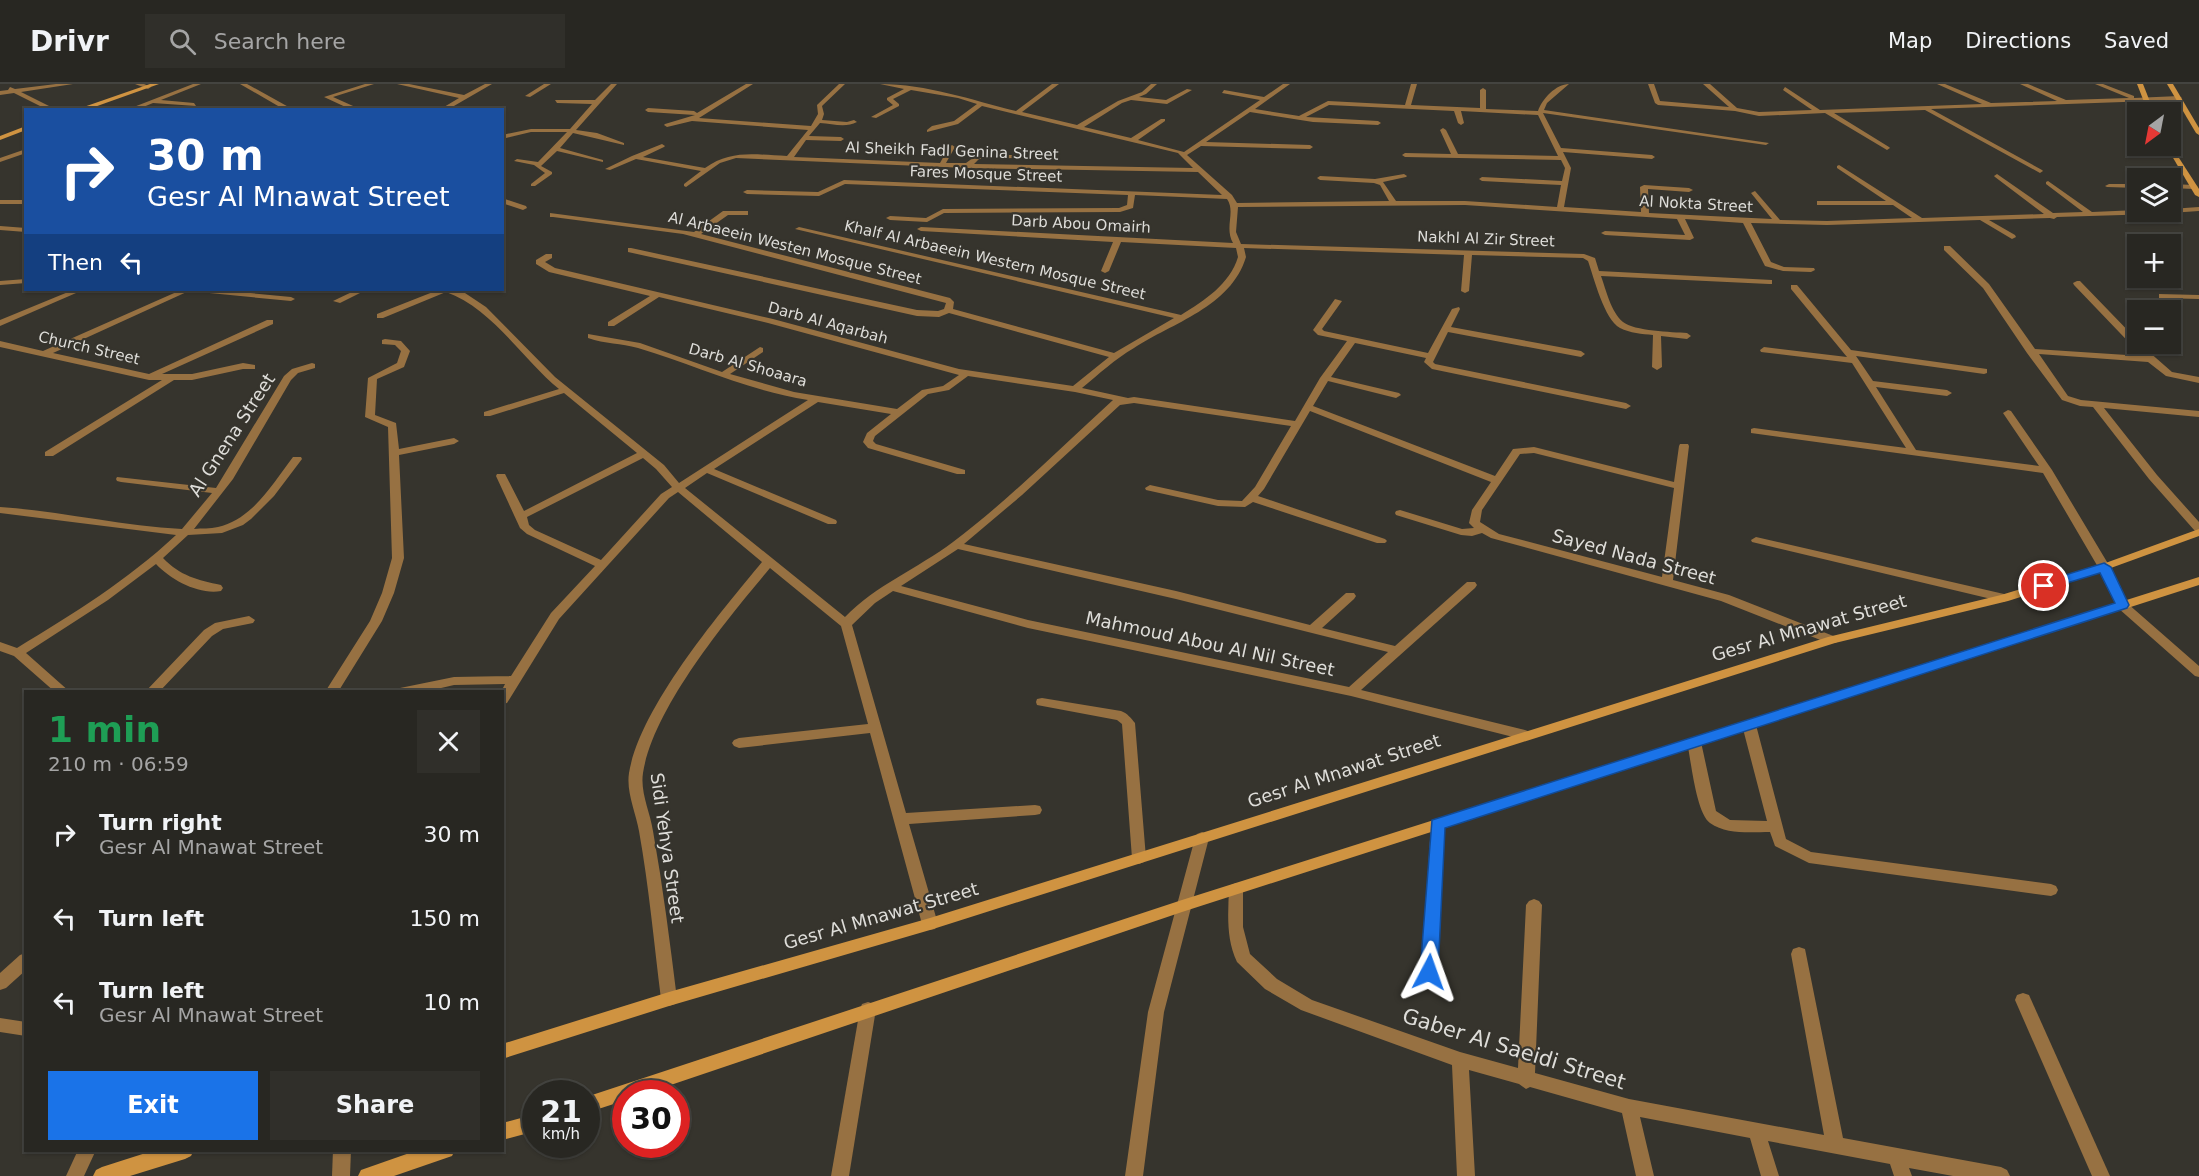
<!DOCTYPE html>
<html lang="en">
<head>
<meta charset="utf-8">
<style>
  body { margin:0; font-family:"DejaVu Sans",sans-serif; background:#302f2a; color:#f1f3f6; height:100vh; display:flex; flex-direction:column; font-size:22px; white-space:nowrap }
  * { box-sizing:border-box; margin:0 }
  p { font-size:20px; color:#a5a5a5 }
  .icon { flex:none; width:33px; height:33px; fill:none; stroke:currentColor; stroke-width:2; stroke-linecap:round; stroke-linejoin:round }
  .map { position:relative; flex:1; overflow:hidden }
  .details { position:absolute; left:24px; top:606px; width:480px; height:462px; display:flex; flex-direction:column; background:#282722; border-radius:0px; box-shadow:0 2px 4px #0004,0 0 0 2px #444440 }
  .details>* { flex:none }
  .top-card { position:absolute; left:24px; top:24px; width:480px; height:183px; border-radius:0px; box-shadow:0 2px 4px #0004,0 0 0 2px #444440; background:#1a4fa0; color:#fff; overflow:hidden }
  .needle { width:39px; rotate:212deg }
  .tools { position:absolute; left:2127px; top:18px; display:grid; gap:12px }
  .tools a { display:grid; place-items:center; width:54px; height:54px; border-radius:0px; background:#282722; box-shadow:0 2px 4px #0004,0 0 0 2px #444440; font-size:30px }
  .speed { position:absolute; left:522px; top:996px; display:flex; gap:12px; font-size:30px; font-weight:700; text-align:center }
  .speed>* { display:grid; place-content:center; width:78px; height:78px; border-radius:50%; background:#282722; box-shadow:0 2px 4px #0004,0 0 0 2px #444440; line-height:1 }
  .speed small { font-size:15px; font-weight:400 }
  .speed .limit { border:9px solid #d22; background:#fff; color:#111 }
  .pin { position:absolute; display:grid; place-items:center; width:51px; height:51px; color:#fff; margin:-26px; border:3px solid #fff; border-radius:50%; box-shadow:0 2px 6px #0007 }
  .me { position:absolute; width:66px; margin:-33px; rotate:4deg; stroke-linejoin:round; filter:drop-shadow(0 0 4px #0008) }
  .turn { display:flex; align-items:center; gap:21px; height:126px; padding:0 24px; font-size:27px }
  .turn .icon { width:78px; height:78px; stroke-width:2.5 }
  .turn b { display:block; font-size:42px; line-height:51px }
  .then { display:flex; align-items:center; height:57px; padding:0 24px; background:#0003; gap:12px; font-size:22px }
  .round { display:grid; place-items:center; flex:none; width:63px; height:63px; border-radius:0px; background:#302f2a }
  .summary { display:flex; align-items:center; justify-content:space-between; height:102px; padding:0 24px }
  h1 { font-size:36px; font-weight:700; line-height:45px; color:#1e9e55 }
  .cta { display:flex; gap:12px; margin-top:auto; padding:12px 24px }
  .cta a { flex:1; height:69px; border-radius:0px; background:#1a73e8; color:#fff; font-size:24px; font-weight:700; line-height:69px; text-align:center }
  .cta a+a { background:#302f2a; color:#f1f3f6 }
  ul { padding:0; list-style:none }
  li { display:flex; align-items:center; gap:18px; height:84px; padding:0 24px }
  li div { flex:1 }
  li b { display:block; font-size:22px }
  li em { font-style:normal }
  header { display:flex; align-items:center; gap:36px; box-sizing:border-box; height:84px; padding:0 30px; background:#282722; border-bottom:2px solid #444440 }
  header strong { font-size:28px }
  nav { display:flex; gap:33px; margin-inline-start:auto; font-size:21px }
  .search { width:420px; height:54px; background:#302f2a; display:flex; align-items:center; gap:15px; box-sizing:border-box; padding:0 21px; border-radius:0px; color:#a5a5a5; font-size:22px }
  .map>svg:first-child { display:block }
</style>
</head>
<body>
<header>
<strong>Drivr</strong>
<div class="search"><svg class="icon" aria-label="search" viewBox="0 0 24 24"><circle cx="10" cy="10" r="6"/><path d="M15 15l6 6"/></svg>Search here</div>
<nav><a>Map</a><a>Directions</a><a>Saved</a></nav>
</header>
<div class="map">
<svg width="2199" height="1092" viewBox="0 0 2199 1092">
  <rect width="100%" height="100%" fill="#36342d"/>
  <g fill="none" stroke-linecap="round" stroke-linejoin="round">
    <g fill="#977142" fill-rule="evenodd">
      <polygon points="56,0 73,0 21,8 57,26 48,26 14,9 0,11 0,7 8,6 10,3 15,5"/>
      <polygon points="135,0 144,0 151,3 148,5"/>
      <polygon points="193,0 201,0 161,16 194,19 196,22 153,19 136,26 126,26"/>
      <polygon points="240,0 247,0 294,26 285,26"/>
      <polygon points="365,0 374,0 333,13 362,26 352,26 324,13"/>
      <polygon points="397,0 409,0 464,11 485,0 492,0 447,26 439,26 459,14"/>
      <polygon points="544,0 551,0 530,13 525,12"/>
      <polygon points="611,0 617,0 576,46 597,49 624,59 624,61 573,49 560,64 603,76 603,78 557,67 541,82 552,88 552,90 535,102 531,102 531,100 545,89 534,81 514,77 517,75 538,78 567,48 531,48 502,55 502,51 531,45 570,45 592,20 557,19 555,16 595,16"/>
      <path d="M746,0H753L699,34L811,42L818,30L817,21L839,0H845L822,22L824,30L822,36L847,38L854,36L857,38C846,44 833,40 820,39L809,52L841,53L844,55L841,57L806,56L794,73L940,79L949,63L952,61L955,63L946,79H966L977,71H1013L1015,72V74L979,75L974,80L1193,84L1178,69L982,22L958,40L927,48V46L932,42L954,37L977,20L958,14L911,6L893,15L899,20V22L876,34L871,33L893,21L887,16V14L904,5L880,0C927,0 971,16 1016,27L1052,0H1059L1022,28L1077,41L1118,17L1142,8L1151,0H1157L1146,10L1139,13L1166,16L1187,5L1192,6L1167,20L1131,16L1122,19L1084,43L1131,54L1161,35H1165V37L1138,56L1184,68L1260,16L1222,9L1224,6L1264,13L1283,0H1290L1255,25L1299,32L1328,17L1405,21L1411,0H1417L1411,21L1480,24V6L1483,4L1486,6V25L1538,27C1542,15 1556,0 1569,0L1547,19L1544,26L1769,59L1766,61L1543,29L1561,64L1652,71L1655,73L1652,75L1563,68L1571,84L1564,123L1641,128L1640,103L1644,101L1689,104L1693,106L1689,108L1648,105L1649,129L1772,135L1751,109L1755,107L1780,136L1827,137L1912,134L1893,121H1817V117H1886L1837,84V82L1839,81L1922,134L2044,130L1995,93L1994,92L1997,90L2053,129L2083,128L2046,100V98L2048,97L2092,128L2138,126L2159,128L2155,130L2057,133L2054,135L2050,134L1989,136L2015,151L2016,153L2012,155L1980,136L1827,141L1751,139L1771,178L1784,183L1814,184L1815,186L1811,188L1783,187L1765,182L1743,139L1685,135L1694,154L1690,156L1605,151L1601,149L1605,147L1685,151L1677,135L1465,121L1238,123L1236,148L1241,160L1584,170L1595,174L1599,187L1772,196V200H1769L1601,192C1606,206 1611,228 1623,238C1634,247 1672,248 1687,249L1691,252L1687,255L1661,252L1662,283L1657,286L1652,283L1653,251C1642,250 1630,249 1620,244C1604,235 1594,194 1588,177L1583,174L1472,171L1469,207L1465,209L1461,207L1464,171L1244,164L1246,173C1231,223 1172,239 1134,264C1115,275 1099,290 1082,304L1128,314L1134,313L1295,337L1320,294L1347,257L1318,251L1313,246L1335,215L1342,217L1322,245L1324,247L1428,269L1452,225L1459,223L1460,225L1451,243L1581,267L1585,270L1581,273L1448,248L1433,278L1435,280L1626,319L1631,322L1626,325L1432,285L1424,278L1426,274L1355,259L1331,293L1399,309L1401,311L1396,314L1328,297L1313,322L1495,392L1513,365L1534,363L1674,398L1679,362L1680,360H1688L1689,362L1673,496L1729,511L1836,553L1838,556L1836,559H1828L1721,517L1491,454L1482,449L1472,452L1461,451L1396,431L1395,429L1396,427L1400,426L1462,445L1474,444L1469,439L1472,426L1491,398L1310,327L1264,405L1258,412L1385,455L1387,457L1385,459H1377L1253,418L1245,423L1218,422L1146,406L1145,404L1150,401L1218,416L1242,417L1255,403L1291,342L1134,319L1120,321L1022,411L964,460L1176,507L1310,541L1346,509H1354L1356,512L1354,515L1322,544L1395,562L1467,498H1475L1477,501L1475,504L1361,606L1525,646L1530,648L1532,651L1530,654L1525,656L1351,612L1028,544L893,507L875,519L852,541L906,729L1035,721L1040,722L1042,726L1040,730L1035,731L909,740L938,840L935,845L930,846L925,845L922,840L870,649L739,664L734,662L732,659L734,656L739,654L868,640L841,542L770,484C728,534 653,624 643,689C640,708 650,728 653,747C663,803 670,859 677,915L675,920L669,922L663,920L661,915C654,859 649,803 639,747C636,729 626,708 629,689C640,623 720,529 762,478L678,408L669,414L559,535L507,619L502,620V608H501L505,600L454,601L424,608H394L400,604L454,593L511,592L551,529L595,482L527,450L520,444L496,392L497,390H505L524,427L637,369L564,309L490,332H484V328L559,305C522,275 492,224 446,208L383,234H377V230L438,206H454L465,209L486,223L555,293L664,381L679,399L808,316C749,307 695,281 638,264C621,259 605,260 588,254V250L640,259L722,288L760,263L763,264V268L730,290L794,308L897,325L922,306L943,302L959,291L768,239L659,213L614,242H608V238L650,212L549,188L536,180V176L546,170H552V174L545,178L555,184L773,235L959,285L1073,302L1109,273L949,229L939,233L917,232L628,168V164H631L917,226L938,227L944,225L946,219L683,150L553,133H550V129L694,148L723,127H748V131H728L701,150L950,214L954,218L953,225L1114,269L1174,234L795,145L799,143L1181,231C1204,217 1230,200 1238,173L1236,164L1121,158L1109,187L1105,189L1101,187L1113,158L921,147L917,145L921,143L1233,159C1224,143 1236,128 1227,115L1135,111L1133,124L1120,128L944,129L927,138L890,136L886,134L890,132L926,134L943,125L1119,124L1127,121L1128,111L845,100L819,112L747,110L743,108L747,106L818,108L844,96L1222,111L1198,88L967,84L736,74L720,79L686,103L684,102V100L701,87L636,75L610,86L605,85L632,72L662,60L665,62L664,63L643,73L705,84C732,65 756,71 787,72L808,46L692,37L667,43L664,41L665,40L695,31L648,28L645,26L648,24L694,27L697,29ZM1329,21L1454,27L1458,39L1461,41L1464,39L1461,27L1538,31L1558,72L1458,70L1446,46L1443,44L1440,46L1451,70L1405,69L1402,71L1405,73L1561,76L1565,84L1562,97L1482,93L1479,95L1482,97L1561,101L1557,123L1465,117H1396L1383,98L1406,93L1407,92L1404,90L1375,95L1320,92L1317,94L1320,96L1374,99L1380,101L1389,117L1237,119L1232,111L1187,71L1201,62L1310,65L1313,63L1310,61L1206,58L1250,28L1313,38L1378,41L1381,39L1378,37L1306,33ZM968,292L1075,308L1113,316C1060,364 1010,415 953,458C917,485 876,501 845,533L685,404L707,389L828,440H836L837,438L836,436L714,385L818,318L891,330L867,349L863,358L868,364L957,390H965V386L876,360L873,357L875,352L928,310L949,306ZM1534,369L1674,404L1662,493L1499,450L1480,438L1482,426L1520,370ZM643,374L656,385L672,403L661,410L601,476L535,446L529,441L527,433ZM958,465L1176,515L1388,568L1349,603L1028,536L901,502Z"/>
      <polygon points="1648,0 1654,0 1660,17 1729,23 1703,0 1710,0 1737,24 1759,28 1812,26 1783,6 1785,3 1820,26 1982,20 1937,0 1945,0 1991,19 2057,17 2020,0 2028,0 2066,16 2129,14 2095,0 2103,0 2134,12 2134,14 2179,12 2182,14 2179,16 1931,25 2042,86 2043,87 2040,89 1925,26 1834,29 1889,63 1890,64 1887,66 1825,29 1759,32 1735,27 1658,21 1655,19"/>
      <polygon points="26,65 26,69 0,78 0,74"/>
      <polygon points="2109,100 2138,100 2138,104 2107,103 2105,102"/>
      <polygon points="2170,100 2194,101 2198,103 2194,105 2170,104"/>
      <polygon points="502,114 526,122 527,124 523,126 502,119"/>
      <rect x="0" y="116" width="26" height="4"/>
      <polygon points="2199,123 2199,127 2170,129 2167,128 2170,128 2170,125"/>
      <polygon points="0,142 26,144 26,148 0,146"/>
      <polygon points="1944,162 1950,162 1989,200 2035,265 2142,272 2074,201 2073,199 2077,197 2080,197 2138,257 2138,260 2140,260 2172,288 2199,293 2199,299 2166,292 2148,278 2039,270 2068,312 2081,316 2199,327 2199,333 2104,324 2157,391 2199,438 2199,448 2195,447 2149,395 2093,323 2080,322 2062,316 2027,269 1983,204 1944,166"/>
      <polygon points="26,195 26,199 0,201 0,197"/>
      <polygon points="1791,201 1797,201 1851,266 1987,285 1987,289 1984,290 1856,272 1873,297 1947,306 1952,309 1947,312 1876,303 1916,366 2039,382 2003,329 2008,326 2011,327 2052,386 2110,483 2127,519 2199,582 2199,593 2195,592 2118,524 2098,483 2043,389 1751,349 1751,345 1754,344 1906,364 1852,279 1761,268 1760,266 1764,263 1847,273 1791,205"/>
      <polygon points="73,206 83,206 0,242 0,236"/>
      <polygon points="181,206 191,206 53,269 149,290 267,236 273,236 273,240 162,290 192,290 243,279 255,281 255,285 243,285 192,296 174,296 53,372 45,372 45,368 162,296 149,296 0,263 0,257 43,267"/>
      <polygon points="195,206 219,206 291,213 295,215 291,217 199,208"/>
      <polygon points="356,206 366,206 340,219 333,217"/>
      <polygon points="2159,210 2199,211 2199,215 2162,214 2159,214"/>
      <polygon points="385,255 401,257 410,267 404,283 377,295 375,331 396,339 399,365 454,354 459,357 454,360 399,371 404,474 394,509 382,537 338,608 325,608 370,537 382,509 392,474 388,343 365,333 368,294 397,279 401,267 395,261 382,260 382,256"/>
      <path d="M312,279L315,280V284L298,289L291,296L233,395L194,445C202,444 210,445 218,443C253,435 273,399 293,373H301L302,375L274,412L251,435L243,441L222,449L188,451L163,474C180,492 198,496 221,501L223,504L221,507C199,511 171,496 156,480L108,516L26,569L70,608H55L14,572L0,567V558L17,564C73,530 128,496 176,451L0,429V423C61,427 121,442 182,445L212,409L121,398L117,397L116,395L117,393L216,404L284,292L292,285Z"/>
      <polygon points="1756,453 2004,510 2010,514 2004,518 1752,458 1751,456"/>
      <polygon points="249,532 255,536 253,539 223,545 212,552 159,608 145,608 204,546 215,539"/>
      <path d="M1042,614L1121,627C1127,629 1131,634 1135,639L1146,774L1144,778L1139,780L1134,778L1132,774L1122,640L1117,636L1037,621L1036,618L1037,615Z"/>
      <path d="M1749,636L1754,638L1756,641L1786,755L1811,768L2051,800L2056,802L2058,806L2056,810L2051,812L1809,779L1775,762L1770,748C1751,748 1727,751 1710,739C1696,729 1691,676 1687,658L1689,655H1699L1701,658L1716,727L1730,736L1767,737L1742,641L1744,638Z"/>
      <polygon points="1438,735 1443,737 1445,741 1437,888 1435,893 1429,895 1423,893 1421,888 1431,741 1433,737"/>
      <polygon points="1202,748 1207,750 1209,754 1164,928 1143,1092 1125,1092 1148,928 1195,754 1197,750"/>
      <path d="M1236,799L1241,801L1243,805V843L1250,870L1277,895L1312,916L1460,968L1518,984L1526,821L1529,817L1534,815L1539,817L1542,821L1535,989L1629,1015L1824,1051L1791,870L1793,865L1799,863L1805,865L1843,1054L2001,1083L2007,1086L2010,1092H1953L1909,1084L1912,1092H1894L1890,1080L1768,1057L1779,1092H1761L1750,1054L1640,1033L1654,1092H1636L1622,1029L1530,1003L1526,1005L1519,1000L1469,986L1475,1092H1457L1452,981L1301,926L1265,905L1237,878C1226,855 1228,830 1229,805L1231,801Z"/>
      <polygon points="26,869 26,886 6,904 0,906 0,889 20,871"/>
      <polygon points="2023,909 2029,911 2110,1092 2092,1092 2015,916 2017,911"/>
      <polygon points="868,918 874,920 876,925 849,1092 831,1092 860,925 862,920"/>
      <polygon points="0,934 26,938 26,952 0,948"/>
      <polygon points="78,1066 96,1066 84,1092 66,1092"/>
      <polygon points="333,1066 351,1066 350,1092 332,1092"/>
    </g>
    <g fill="#cf9341" fill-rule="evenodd">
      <polygon points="150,0 159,0 86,26 75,26"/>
      <polygon points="2137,0 2143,0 2154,28 2148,28"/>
      <polygon points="2167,0 2173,0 2199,44 2199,51 2196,49"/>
      <polygon points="26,42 26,46 0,56 0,52"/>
      <polygon points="2170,60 2199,105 2199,113 2195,111 2166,62"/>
      <polygon points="2199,445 2199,452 2108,485 2008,517 1835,559 930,846 669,922 502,975 502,960 669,908 930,834 1828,553 2001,511 2100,481"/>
      <polygon points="2199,493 2199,501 1182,828 644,1010 626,1010 626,1016 586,1029 586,1013 1182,816"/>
      <polygon points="536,1030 536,1047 502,1056 502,1039"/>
      <polygon points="155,1066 194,1066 191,1072 185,1075 130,1092 93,1092 96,1086 102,1083"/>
      <polygon points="418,1066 455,1066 452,1072 394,1092 358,1092 361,1086"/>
    </g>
  </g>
  <polygon fill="#1a73e8" stroke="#114b97" stroke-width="1.5" points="2104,479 2111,483 2129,521 2127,524 1445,744 1438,888 1435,893 1429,895 1422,893 1420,888 1432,736 2115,519 2100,489 2044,506 2038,502 2039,499"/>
  <g text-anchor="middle" stroke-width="4.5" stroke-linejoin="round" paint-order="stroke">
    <g font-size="15" fill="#deddd9" stroke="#36342d">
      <text transform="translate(952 67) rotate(2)" y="5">Al Sheikh Fadl Genina Street</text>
      <text transform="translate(986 90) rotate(2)" y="5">Fares Mosque Street</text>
      <text transform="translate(1696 120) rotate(3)" y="5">Al Nokta Street</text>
      <text transform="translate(1081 140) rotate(3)" y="5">Darb Abou Omairh</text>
      <text transform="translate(1486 155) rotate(2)" y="5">Nakhl Al Zir Street</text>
      <text transform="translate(795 164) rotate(14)" y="5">Al Arbaeein Westen Mosque Street</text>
      <text transform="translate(995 176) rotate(13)" y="5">Khalf Al Arbaeein Western Mosque Street</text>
      <text transform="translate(828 239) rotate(15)" y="5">Darb Al Aqarbah</text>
      <text transform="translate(89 264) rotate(13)" y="5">Church Street</text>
      <text transform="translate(748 281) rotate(16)" y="5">Darb Al Shoaara</text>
    </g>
    <g font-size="18" fill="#deddd9" stroke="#36342d">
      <text transform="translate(232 351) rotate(-57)" y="6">Al Gnena Street</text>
      <text transform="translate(1634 473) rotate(15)" y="6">Sayed Nada Street</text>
      <text transform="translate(1809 544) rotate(-16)" y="6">Gesr Al Mnawat Street</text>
      <text transform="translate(1210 560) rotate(12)" y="6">Mahmoud Abou Al Nil Street</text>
      <text transform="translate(1344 687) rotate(-18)" y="6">Gesr Al Mnawat Street</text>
      <text transform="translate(667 764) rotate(82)" y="6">Sidi Yehya Street</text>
      <text transform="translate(881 832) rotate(-16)" y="6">Gesr Al Mnawat Street</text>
    </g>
    <g font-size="21" fill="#deddd9" stroke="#36342d">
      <text transform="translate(1514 965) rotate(17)" y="7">Gaber Al Saeidi Street</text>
    </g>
  </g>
</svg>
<div class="tools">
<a><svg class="needle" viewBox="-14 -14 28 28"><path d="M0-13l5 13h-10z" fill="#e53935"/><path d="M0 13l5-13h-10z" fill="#a5a5a5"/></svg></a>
<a><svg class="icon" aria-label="layers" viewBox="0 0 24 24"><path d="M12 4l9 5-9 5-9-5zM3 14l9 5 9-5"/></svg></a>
<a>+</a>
<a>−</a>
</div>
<div class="speed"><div>21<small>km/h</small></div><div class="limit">30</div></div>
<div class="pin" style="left:2044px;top:502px;background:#d93025"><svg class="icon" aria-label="arrive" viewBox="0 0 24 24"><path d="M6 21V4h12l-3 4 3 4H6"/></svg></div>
<svg class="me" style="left:1429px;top:888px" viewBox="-20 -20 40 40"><path d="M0-17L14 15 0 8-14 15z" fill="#1a73e8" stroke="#fff" stroke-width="4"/></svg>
<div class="top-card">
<div class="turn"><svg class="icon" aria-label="right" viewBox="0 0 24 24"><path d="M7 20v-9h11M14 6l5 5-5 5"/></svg><div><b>30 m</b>Gesr Al Mnawat Street</div></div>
<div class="then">Then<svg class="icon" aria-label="left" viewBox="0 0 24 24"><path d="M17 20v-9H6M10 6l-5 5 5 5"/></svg></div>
</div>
<section class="details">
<div class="summary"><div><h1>1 min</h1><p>210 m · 06:59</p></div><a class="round"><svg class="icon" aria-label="close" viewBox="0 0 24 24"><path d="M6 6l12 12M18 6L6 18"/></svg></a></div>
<ul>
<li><svg class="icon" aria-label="right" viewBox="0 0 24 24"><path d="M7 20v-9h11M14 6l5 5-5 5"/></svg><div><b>Turn right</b><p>Gesr Al Mnawat Street</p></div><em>30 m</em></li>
<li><svg class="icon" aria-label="left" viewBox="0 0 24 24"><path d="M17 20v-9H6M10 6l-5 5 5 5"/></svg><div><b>Turn left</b></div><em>150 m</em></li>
<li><svg class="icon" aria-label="left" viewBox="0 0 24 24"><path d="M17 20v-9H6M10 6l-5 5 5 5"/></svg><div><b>Turn left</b><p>Gesr Al Mnawat Street</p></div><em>10 m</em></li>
</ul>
<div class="cta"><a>Exit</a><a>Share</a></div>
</section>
</div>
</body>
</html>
